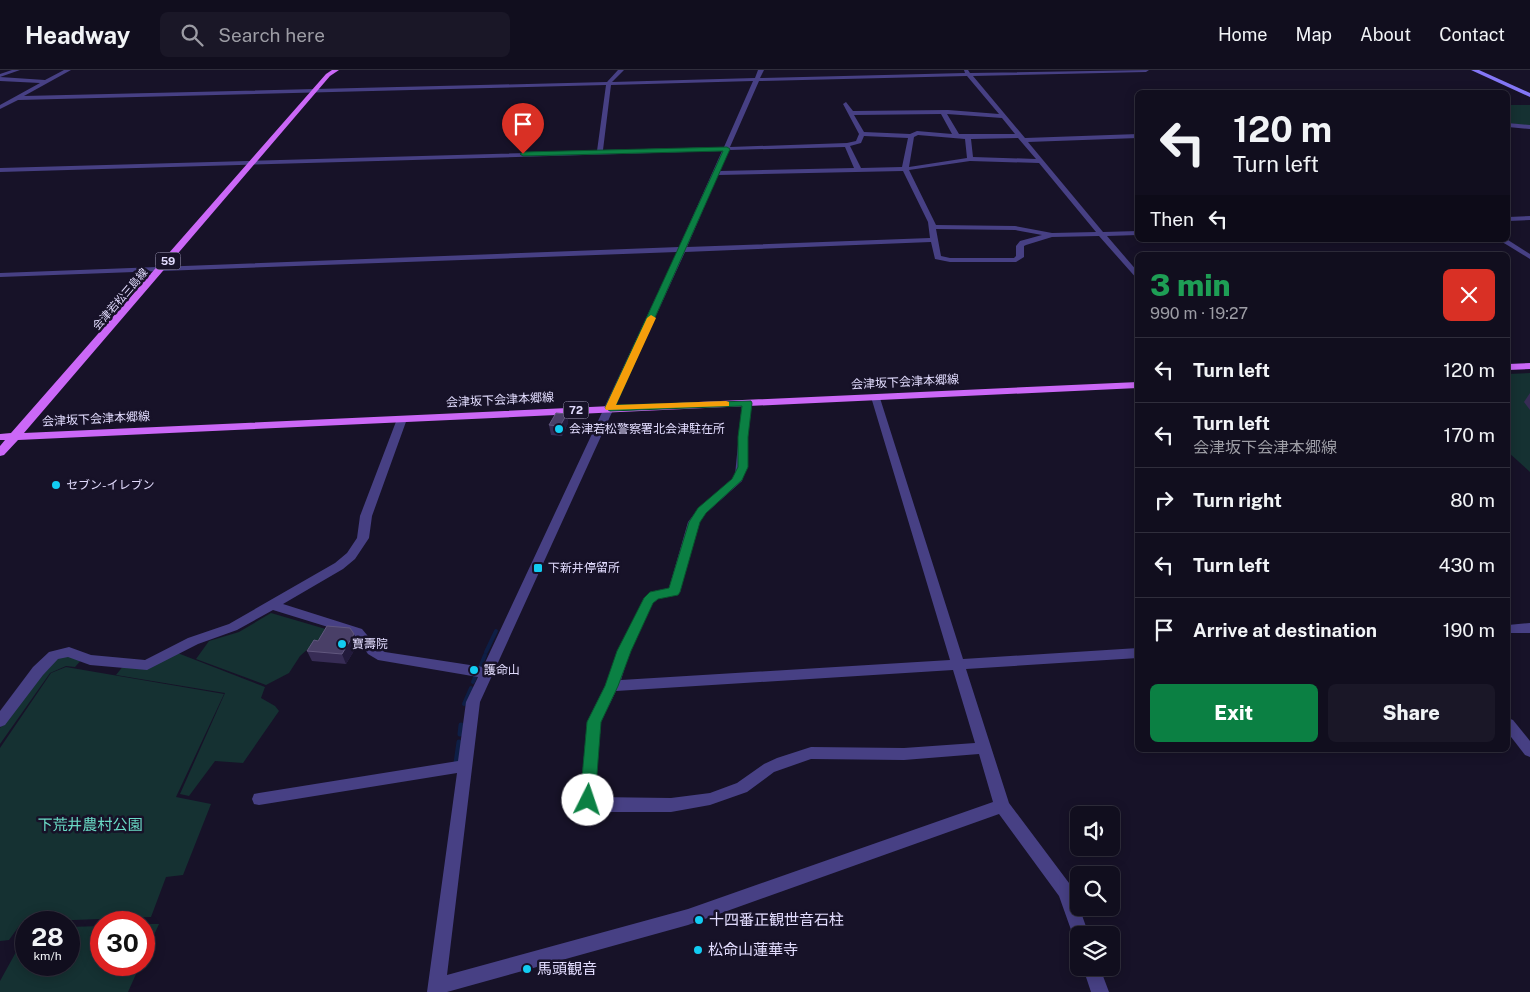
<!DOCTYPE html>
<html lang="en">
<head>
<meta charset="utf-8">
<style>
  body { margin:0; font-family:"Public Sans","Noto Sans JP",sans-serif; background:#1a1727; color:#f1f3f6; height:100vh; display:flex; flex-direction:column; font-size:19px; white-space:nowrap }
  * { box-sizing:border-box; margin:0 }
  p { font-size:16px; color:#9c9ca4 }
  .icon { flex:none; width:28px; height:28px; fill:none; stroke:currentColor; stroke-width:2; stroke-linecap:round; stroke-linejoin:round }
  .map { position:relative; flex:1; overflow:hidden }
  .panel { position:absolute; left:1135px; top:182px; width:375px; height:500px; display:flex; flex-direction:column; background:#110e1e; border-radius:8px; box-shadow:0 2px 12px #0003,0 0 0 1px #302e3c }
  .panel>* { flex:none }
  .banner { position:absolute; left:1135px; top:20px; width:375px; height:152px; border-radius:8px; box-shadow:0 2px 12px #0003,0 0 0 1px #302e3c; background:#110e1e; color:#f1f3f6; overflow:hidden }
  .fabs { position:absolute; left:1070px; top:736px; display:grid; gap:10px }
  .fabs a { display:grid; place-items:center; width:50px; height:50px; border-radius:8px; background:#110e1e; box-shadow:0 2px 12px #0003,0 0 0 1px #302e3c; font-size:25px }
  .speed { position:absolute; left:15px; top:841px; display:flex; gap:10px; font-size:25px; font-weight:700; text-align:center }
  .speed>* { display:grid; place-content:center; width:65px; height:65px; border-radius:50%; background:#110e1e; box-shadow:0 2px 12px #0003,0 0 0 1px #302e3c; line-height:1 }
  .speed small { font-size:12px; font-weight:400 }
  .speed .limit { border:8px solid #d22; background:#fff; color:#111 }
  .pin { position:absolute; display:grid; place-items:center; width:42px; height:42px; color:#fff; margin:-51px -21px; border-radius:50% 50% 50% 0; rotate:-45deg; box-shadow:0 0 5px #0007 }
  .pin .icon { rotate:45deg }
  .me { position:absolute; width:55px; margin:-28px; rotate:4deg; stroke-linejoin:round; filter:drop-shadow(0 0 4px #0008) }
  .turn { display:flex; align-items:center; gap:18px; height:105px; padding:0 15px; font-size:22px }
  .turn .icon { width:65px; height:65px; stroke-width:2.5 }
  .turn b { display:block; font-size:35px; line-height:42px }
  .then { display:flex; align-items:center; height:48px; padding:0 15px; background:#0003; gap:10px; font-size:19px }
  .round { display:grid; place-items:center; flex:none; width:52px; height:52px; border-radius:8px; background:#1a1727 }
  .headline { display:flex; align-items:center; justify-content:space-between; height:85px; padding:0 15px }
  h1 { font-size:30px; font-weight:800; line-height:38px; color:#1e9e55 }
  .cta { display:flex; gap:10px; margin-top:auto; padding:10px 15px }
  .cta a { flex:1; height:58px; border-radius:8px; background:#0b8043; color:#fff; font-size:20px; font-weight:800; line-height:58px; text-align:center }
  .cta a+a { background:#1a1727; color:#f1f3f6 }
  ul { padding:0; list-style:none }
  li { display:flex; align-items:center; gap:15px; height:65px; padding:0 15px; border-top:1px solid #302e3c }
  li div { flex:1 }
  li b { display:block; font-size:19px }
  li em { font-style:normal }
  header { display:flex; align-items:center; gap:30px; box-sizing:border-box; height:70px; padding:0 25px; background:#110e1e; border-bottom:1px solid #302e3c }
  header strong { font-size:24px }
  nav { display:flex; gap:28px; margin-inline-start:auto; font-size:18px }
  .search { width:350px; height:45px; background:#1a1727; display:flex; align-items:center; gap:12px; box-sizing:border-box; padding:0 18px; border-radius:8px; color:#9c9ca4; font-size:19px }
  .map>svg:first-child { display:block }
</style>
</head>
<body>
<header>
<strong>Headway</strong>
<div class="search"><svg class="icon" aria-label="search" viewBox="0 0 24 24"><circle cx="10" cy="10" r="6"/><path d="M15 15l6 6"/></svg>Search here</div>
<nav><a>Home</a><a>Map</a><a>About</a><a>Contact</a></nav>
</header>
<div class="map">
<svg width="1530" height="922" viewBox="0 0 1530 922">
  <rect width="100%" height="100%" fill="#171228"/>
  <g fill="#153132">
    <polygon points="1508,35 1530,35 1530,56 1508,53"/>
    <polygon points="1530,303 1530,402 1508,382 1508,304"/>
    <polygon points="271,543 329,560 300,586 289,603 266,615 196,589 209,571 239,562"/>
    <polygon points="175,582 265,617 261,628 275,636 279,641 243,693 215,691 189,726 180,724 225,623 116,605 124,595 145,597"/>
    <polygon points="67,584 82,589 75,597 66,596 50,603 0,674 0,658 40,601 54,586"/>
    <polygon points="66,597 224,624 176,727 211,734 183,805 166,807 151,847 22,852 9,870 0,871 0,678 51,603"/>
    <polygon points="144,854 159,854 144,886"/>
    <polygon points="101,856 101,895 140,895 128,922 0,922 0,911 26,864 26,895 69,895 69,857"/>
  </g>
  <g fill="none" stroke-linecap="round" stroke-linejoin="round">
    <g stroke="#0e1e45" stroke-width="4">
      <polyline points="486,582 496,561"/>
      <polyline points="479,600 485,585"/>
      <polyline points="473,612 476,605"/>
      <polyline points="464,634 471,618"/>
    </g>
    <g stroke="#0e1e45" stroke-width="5">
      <polyline points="460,664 461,655"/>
      <polyline points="456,693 459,672"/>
    </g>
    <g fill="#474084" fill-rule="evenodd">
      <path d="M12,0H20L0,7L45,10L64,0H71L24,26L607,12L618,0H624L612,12L755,8L758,0H764L760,8L965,3L964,0H968L970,3L1149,0L1146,2L973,6L1025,68L1138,64V68L1028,72L1103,162L1138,161V165L1107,166L1138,202V210L1099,166L1052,167L1026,175L1024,176V187L1016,192H950L935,189L931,172L685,182L480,632L447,905L688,839L993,732L979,684L904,690L811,689L774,702L747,722L710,735L671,742H594L582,735L580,730L587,652L605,616L618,581L644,528L650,522L669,518L688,452L698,439L732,409L735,405L742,333L747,330L752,333L748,364L747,393L742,411L706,443L699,452L680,522L678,525L658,529L653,533L630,581L621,610L950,590L871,327L873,325H879L963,589L1138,578V588L966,599L1009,733L1072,817L1089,865H1079V872L1075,871L1059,826L999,744L688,855L447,922H427L457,703L259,735L254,734L252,729L254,724L259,723L458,691L466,632L478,607L378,590L368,584L354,565L273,540L237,560L198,574L147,600L90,595L68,587L58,589L43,605L5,655L0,657V641L33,597L49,582L69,577L91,585L145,590L188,568L229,554L335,493L347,483L357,468L360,446L397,349L402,346L407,349L372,446L369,468L355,489L343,499L283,534L362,559L377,577L385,582L483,597L677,182L0,207V203L679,177L722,81L0,102V98L597,81L606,15L18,30L0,39V35L40,13L0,11V4ZM967,6L999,44L948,40L853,41L846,32L843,34L859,64L856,71L847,73L730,77L759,11ZM753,11L724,77L603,80L611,15ZM941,44L952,64L917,61L910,64L864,62L854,45ZM947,44L1002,48L1015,64H959ZM918,65L965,69L967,88L909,97L914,67ZM864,66L908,68L902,97L861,98L850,76L861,73ZM1018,68L1036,89L973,87L971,69ZM845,77L854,98L720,101L729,80ZM970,91L1039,93L1096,162L1052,163L1015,156L936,155L909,100ZM903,101L928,152L930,168L687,177L718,105ZM936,159L1015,160L1042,165L1020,171L1016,176V186L1014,188H950L941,186ZM953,600L975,673L904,678L811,677L777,688L764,694L737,713L710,723L671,728L595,727L601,652L616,621Z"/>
      <polygon points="1508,53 1530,55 1530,59 1508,57"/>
      <polygon points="1530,146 1530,150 1508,151 1508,147"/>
      <polygon points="1499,170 1508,170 1530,184 1530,189"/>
      <polygon points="1530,553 1530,563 1508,563 1508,555"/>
      <polygon points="1508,648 1513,650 1530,671 1530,687 1525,685 1508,663"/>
      <polygon points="1083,898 1100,898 1109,922 1091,922"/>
    </g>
    <polygon fill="#8477f7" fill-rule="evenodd" points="1471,0 1479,0 1530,23 1530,27"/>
    <g fill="#cb68f7" fill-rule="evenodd">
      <polygon points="332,0 339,0 330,6 24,363 1138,312 1138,318 18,370 4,385 0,386 0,376 5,370 0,370 0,364 11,363 326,4"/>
      <polygon points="1530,293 1530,299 1508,300 1508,294"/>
    </g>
  </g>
  <g fill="#372c55">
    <polygon points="1530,323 1530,340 1524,332"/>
    <polygon points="567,344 568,353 562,366 551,365 549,355"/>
    <polygon points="358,574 346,594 312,591 307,581"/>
  </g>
  <g fill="#221a3b">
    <polygon points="567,344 568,353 562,366 560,356"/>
    <polygon points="354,564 358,574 346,594 342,584"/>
  </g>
  <g fill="#493f67" stroke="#61577e">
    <polygon points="556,343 567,344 560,356 549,355"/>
    <polygon points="327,556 350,558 354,564 342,584 307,581 314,570 318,571"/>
  </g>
  <polygon fill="#0b8043" stroke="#07532c" points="727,77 730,79 616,335 751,331 752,333 748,367 748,397 742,410 706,443 700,452 680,522 678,525 658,529 653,533 631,581 618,616 601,652 595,730 593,735 588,737 582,735 580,730 587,652 605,616 617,581 644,528 650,522 669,518 689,452 698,438 732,409 738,397 738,367 742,336 610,341 605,338 723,81 523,86 520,84 523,82"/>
  <polygon fill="#f59e0b" points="651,245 656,248 616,335 726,331 729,332 729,336 606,340 605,338 647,248"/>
  <g fill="#12ccf2" stroke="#171228" stroke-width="2">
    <circle cx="559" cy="359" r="5"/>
    <circle cx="56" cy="415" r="5"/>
    <rect x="533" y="493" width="10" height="10" rx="2.5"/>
    <circle cx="342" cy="574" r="5"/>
    <circle cx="474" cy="600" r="5"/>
    <circle cx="699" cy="850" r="5"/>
    <circle cx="698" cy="880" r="5"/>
    <circle cx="527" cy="899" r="5"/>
  </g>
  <g text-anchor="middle" stroke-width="5" stroke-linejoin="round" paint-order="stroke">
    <g fill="#171228" stroke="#a49fbd" stroke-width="1">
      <rect x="155.5" y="182.5" width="25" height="17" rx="4"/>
      <rect x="563.5" y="331.5" width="25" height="17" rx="4"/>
    </g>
    <g font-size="11" font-weight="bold" fill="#e1dbfd">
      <text x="168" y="195">59</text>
      <text x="576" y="344">72</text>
    </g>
    <g font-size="11" fill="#e1dbfd" stroke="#171228">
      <text transform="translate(120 229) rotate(-49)" y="4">会津若松三島線</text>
    </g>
    <g font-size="12" fill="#e1dbfd" stroke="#171228">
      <text transform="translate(905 312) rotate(-3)" y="4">会津坂下会津本郷線</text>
      <text transform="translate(500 330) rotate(-3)" y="4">会津坂下会津本郷線</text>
      <text transform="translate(96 349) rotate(-3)" y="4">会津坂下会津本郷線</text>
    </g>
    <g font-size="12" fill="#e1dbfd" stroke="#171228" text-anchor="start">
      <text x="569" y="363">会津若松警察署北会津駐在所</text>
      <text x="66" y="419">セブン-イレブン</text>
      <text x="548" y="502">下新井停留所</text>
      <text x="352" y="578">寶壽院</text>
      <text x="484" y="604">護命山</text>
    </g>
    <g font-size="15" fill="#6adac6" stroke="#171228">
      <text x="90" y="760">下荒井農村公園</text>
    </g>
    <g font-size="15" fill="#e1dbfd" stroke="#171228" text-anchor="start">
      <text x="709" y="855">十四番正観世音石柱</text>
      <text x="708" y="885">松命山蓮華寺</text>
      <text x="537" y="904">馬頭観音</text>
    </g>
  </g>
</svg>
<div class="fabs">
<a><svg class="icon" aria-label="sound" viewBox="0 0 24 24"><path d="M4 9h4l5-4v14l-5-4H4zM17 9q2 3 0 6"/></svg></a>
<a><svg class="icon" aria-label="search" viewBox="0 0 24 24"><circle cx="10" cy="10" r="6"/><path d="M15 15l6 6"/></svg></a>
<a><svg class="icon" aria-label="layers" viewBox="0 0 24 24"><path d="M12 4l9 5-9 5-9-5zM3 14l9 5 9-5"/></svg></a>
</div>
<div class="speed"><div>28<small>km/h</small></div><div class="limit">30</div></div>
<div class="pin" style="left:523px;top:84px;background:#d93025"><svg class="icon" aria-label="arrive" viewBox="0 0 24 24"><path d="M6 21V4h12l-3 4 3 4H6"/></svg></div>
<svg class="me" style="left:588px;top:730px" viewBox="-20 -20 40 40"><circle r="19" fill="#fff"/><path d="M0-13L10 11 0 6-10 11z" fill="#0b8043"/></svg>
<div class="banner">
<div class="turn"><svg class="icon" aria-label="left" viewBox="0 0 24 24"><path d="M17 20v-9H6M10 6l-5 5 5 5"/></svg><div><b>120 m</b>Turn left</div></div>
<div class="then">Then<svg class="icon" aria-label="left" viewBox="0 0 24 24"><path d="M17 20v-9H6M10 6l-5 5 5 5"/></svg></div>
</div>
<section class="panel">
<div class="headline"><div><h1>3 min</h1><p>990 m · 19:27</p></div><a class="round" style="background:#d93025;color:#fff"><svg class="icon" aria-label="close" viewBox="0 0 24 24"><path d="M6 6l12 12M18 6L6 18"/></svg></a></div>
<ul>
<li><svg class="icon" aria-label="left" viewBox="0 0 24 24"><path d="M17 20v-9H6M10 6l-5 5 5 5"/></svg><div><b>Turn left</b></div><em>120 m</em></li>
<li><svg class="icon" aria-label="left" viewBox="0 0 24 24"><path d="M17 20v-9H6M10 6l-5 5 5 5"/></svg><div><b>Turn left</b><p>会津坂下会津本郷線</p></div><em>170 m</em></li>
<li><svg class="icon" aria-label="right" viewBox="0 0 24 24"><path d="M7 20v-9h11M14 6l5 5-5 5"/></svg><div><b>Turn right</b></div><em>80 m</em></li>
<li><svg class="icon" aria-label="left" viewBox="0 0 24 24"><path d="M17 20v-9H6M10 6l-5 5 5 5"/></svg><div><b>Turn left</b></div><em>430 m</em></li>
<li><svg class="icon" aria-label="arrive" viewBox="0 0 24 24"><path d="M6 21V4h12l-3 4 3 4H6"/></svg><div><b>Arrive at destination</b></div><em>190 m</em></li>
</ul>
<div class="cta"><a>Exit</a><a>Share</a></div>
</section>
</div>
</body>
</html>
